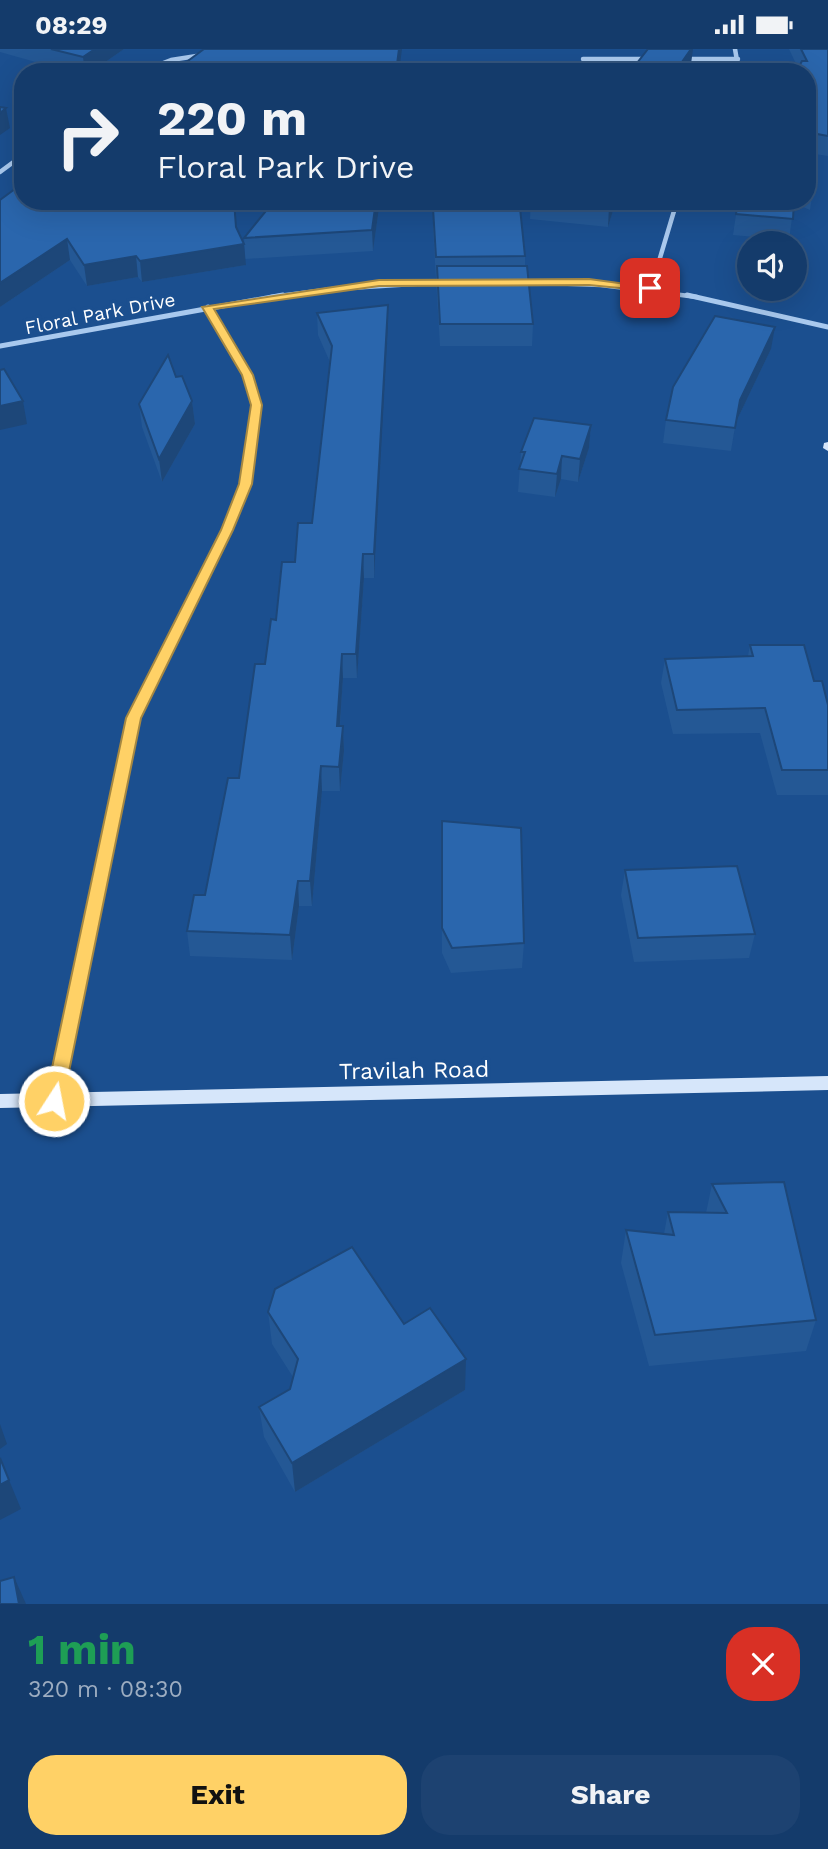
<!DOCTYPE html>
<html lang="en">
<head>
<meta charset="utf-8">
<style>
  body { margin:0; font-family:"Work Sans",sans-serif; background:#1d4271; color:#f1f3f6; height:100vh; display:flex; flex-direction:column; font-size:26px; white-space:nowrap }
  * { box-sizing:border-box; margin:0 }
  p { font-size:23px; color:#9dadc1 }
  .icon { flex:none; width:38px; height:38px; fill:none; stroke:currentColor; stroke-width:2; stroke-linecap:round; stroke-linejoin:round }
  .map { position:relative; height:1555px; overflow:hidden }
  .side { display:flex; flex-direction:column; background:#143b6b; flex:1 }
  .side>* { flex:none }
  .banner { position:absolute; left:14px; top:14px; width:802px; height:147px; border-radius:28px; box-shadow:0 7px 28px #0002,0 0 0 2px #33557e; background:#143b6b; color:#f1f3f6; overflow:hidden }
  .tools { position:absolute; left:737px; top:182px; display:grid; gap:14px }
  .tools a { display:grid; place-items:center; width:70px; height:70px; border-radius:50%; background:#143b6b; box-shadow:0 7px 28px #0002,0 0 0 2px #33557e; font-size:35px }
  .pin { position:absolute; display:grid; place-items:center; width:60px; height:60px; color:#fff; margin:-30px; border-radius:14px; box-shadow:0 4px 10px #0006 }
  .me { position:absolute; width:77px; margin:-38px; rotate:11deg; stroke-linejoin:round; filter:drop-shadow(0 0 5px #0008) }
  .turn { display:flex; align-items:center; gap:24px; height:147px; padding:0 28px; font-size:32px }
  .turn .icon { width:91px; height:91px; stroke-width:2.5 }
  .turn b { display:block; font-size:49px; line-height:60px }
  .round { display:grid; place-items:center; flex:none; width:74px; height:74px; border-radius:28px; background:#1d4271 }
  .head { display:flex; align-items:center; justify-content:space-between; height:119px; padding:0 28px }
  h1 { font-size:42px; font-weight:700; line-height:52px; color:#1e9e55 }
  .primary-button { display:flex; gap:14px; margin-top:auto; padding:14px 28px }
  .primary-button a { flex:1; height:80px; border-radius:28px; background:#ffd166; color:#111; font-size:28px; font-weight:700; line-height:80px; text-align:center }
  .primary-button a+a { background:#1d4271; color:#f1f3f6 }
  .status { display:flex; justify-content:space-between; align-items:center; height:49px; padding:0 35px; background:#143b6b; direction:ltr }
  .status svg { height:19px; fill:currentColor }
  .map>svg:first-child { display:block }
</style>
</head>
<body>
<div class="status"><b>08:29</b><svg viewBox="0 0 49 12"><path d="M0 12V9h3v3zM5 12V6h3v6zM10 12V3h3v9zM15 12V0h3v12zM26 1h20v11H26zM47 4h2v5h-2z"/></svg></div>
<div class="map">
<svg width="828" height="1555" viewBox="0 0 828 1555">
  <rect width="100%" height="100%" fill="#1b4f8f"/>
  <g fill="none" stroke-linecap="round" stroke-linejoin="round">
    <g stroke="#a9c9ee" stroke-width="4.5">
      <polyline points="735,0 739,23"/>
      <polyline points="583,10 649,10"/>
      <polyline points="682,10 738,10"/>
      <polyline points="140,23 171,11 203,6"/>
      <polyline points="0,123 23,106"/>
      <polyline points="520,233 601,236 697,248"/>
      <polyline points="651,239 677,152"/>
      <polyline points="271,248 333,240 446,233"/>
    </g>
    <g stroke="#a9c9ee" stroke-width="5">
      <polyline points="687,246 828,278"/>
      <polyline points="0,297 283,246"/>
      <polyline points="182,572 227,481 245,435 256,356 247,326 208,258"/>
    </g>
    <polyline stroke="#a9c9ee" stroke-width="7" points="65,997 134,669 183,570"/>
    <polyline stroke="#a9c9ee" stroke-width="9" points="54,1051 66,996"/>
    <g fill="#d6e6fa" fill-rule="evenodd">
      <polygon points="828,393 828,402 823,399 824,394"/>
      <polygon points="828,1027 828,1041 0,1059 0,1045"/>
    </g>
  </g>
  <g fill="#245895">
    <polygon points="0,0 124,0 91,23 71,23 0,3"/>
    <polygon points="789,0 828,0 828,107 815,105 813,141 810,161 794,154 789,191 733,186 738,152 807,152 807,23 798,19"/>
    <polygon points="0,151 236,179 246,216 142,233 138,228 87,237 70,211 0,258"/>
    <polygon points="274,152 380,152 373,202 245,210 244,189"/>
    <polygon points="531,152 616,152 608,178 530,170"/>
    <polygon points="433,159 525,207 525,217 533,275 532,297 440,297 433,180"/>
    <polygon points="317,264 388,278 374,529 364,529 357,629 343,629 340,677 343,677 344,702 340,742 322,742 312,857 299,857 292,911 190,907 187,882 205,846 239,729 276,571 295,513 312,474 330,313 318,286"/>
    <polygon points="771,300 736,373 731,402 663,394 666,371"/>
    <polygon points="176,328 192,352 195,375 162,433 142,378 139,355"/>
    <polygon points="591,376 589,399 578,433 561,430 555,448 518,443 521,403"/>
    <polygon points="750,596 814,632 828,656 828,746 777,746 760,684 673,685 661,634 665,610 748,607"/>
    <polygon points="441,796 524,894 522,919 451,924 442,904"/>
    <polygon points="625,821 755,885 749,909 634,913 621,846"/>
    <polygon points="712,1135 816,1271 806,1302 649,1317 621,1214 626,1181 664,1185 668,1163 706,1164"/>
    <polygon points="268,1263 404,1275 465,1341 295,1443 264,1388 259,1358 290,1340 293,1328 272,1295"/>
  </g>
  <g fill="#1d4779">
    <polygon points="95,0 124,0 91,23 85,23 83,8"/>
    <polygon points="399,0 402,0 399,23 396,23"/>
    <polygon points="691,0 693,0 691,15 686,23 675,23"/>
    <polygon points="6,59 10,79 0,86 0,64"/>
    <polygon points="376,152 380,152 373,202 372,181"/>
    <polygon points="611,152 616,152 608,178 609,157"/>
    <polygon points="67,190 70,211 0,258 0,234"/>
    <polygon points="244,195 246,216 142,233 140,212"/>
    <polygon points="136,207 138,228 87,237 84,216"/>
    <polygon points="388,256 388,278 374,529 374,505"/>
    <polygon points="775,278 771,300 736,373 731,402 740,351"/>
    <polygon points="23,352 27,375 0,381 0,357"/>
    <polygon points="192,352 195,375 162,433 159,410"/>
    <polygon points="591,376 589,399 578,433 580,410"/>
    <polygon points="562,407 561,430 555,448 557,425"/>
    <polygon points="363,505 364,529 357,629 356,605"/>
    <polygon points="342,605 343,629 338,702 337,677"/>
    <polygon points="343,677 344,702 340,742 339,718"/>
    <polygon points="321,717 322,742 312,857 310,832"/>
    <polygon points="298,832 299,857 292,911 290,886"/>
    <polygon points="466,1310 465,1341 295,1443 292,1414"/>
    <polygon points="0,1375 7,1395 0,1400"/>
    <polygon points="9,1431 21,1460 0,1471 0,1436"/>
    <polygon points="14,1528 26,1555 19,1555"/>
  </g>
  <g fill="#2a66ad" stroke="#1d4779" stroke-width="2">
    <polygon points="51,0 95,0 83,8"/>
    <polygon points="204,0 399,0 396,23 173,23"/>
    <polygon points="648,0 691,0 675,23 630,23"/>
    <polygon points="801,0 828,0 828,87 817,85 813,141 807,138 807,23 796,23 802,12 807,12"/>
    <polygon points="0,58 6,59 0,64"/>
    <polygon points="23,134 23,152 234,152 236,178 244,195 140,212 136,207 84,216 67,190 0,234 0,151"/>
    <polygon points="274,152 376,152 372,181 244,189"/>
    <polygon points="560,152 611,152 609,157"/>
    <polygon points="738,152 794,152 793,170 736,165"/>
    <polygon points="433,159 520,159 525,207 436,208"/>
    <polygon points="437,217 527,217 533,275 440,275"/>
    <polygon points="388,256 374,505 363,505 356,605 342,605 337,677 343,677 339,718 321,717 310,832 298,832 290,886 187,882 194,846 205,846 228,729 239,729 255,615 265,615 271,570 276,571 282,513 295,513 298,474 312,474 332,297 317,264"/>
    <polygon points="715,267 775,278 740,351 735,379 666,371 673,338"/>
    <polygon points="168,306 176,328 182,327 192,352 159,410 139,355"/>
    <polygon points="4,320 23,352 0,357 0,321"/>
    <polygon points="534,369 591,376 580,410 562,407 557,425 519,420 525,403 521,403"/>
    <polygon points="750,596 804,596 814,632 822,632 828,656 828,721 782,721 765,659 677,661 665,610 753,607"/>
    <polygon points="442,772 521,779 524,894 452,899 442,879"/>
    <polygon points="737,817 755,885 638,889 625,821"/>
    <polygon points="784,1133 816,1271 655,1286 626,1181 674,1186 668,1163 727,1164 712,1135"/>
    <polygon points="352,1198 404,1275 430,1259 466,1310 292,1414 259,1358 290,1340 298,1310 268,1263 275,1240"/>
    <polygon points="0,1409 9,1431 0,1436"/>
    <polygon points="14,1528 19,1555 0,1555 0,1532"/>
  </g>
  <polygon fill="#ffd166" stroke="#a68842" stroke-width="2" points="589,230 656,239 650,242 589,236 379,237 214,260 253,326 262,356 252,435 233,481 141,669 63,1052 61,1057 47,1057 45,1052 126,669 221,481 239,435 251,356 242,326 202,258 379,231"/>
  <g text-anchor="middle" stroke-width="7" stroke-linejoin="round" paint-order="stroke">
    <g font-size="19" fill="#fff" stroke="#1b4f8f">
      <text transform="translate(100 264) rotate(-11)" y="7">Floral Park Drive</text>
    </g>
    <g font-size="23" fill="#fff" stroke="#1b4f8f">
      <text transform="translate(414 1021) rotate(-1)" y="8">Travilah Road</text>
    </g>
  </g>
</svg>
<div class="tools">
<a><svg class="icon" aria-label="sound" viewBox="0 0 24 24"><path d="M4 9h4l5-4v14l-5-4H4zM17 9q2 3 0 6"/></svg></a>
</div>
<div class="pin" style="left:650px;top:239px;background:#d93025"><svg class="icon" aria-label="arrive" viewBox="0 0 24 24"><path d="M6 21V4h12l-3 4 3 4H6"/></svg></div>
<svg class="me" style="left:54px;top:1052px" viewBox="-20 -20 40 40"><circle r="17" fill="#ffd166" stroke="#fff" stroke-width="3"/><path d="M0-11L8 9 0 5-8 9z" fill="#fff"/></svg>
<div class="banner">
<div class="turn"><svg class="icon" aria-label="right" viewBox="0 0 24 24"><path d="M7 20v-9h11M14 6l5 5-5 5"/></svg><div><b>220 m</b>Floral Park Drive</div></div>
</div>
</div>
<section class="side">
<div class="head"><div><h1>1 min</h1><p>320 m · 08:30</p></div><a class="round" style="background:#d93025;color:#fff"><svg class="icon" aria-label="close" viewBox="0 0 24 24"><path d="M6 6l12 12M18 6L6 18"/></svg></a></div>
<div class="primary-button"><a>Exit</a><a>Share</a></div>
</section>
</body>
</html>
